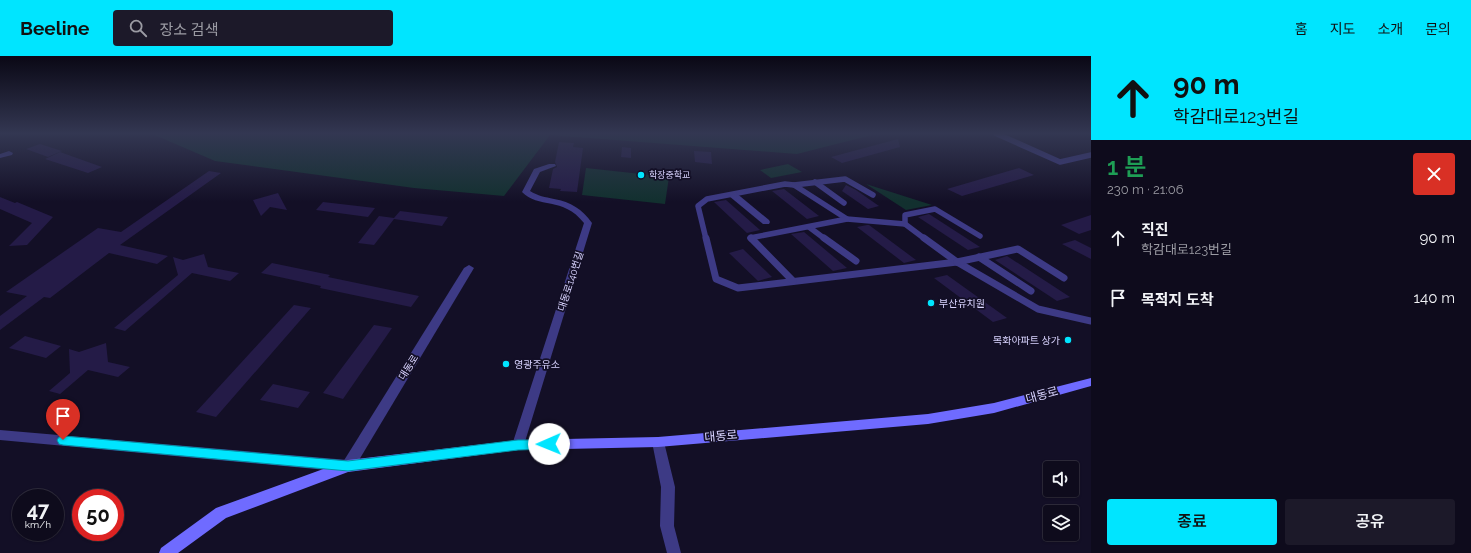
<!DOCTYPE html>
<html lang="ko">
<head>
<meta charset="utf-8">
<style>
  body { margin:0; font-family:Raleway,"Noto Sans KR",sans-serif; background:#1c1929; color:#f1f3f6; height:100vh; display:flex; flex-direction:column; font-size:15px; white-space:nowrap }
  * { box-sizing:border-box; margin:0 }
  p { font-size:13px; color:#9b9ba3 }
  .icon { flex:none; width:22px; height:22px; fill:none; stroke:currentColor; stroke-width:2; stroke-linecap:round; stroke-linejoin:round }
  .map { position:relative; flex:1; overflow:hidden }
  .side { display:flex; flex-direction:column; background:#0e0b1c; width:380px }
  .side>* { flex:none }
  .hud { background:#00e5ff; color:#111; overflow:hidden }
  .buttons { position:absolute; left:1043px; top:405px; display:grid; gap:8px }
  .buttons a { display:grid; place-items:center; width:36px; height:36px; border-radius:4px; background:#0e0b1c; box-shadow:0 1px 3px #0004,0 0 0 1px #2e2b3b; font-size:20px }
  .speed { position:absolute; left:12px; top:433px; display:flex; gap:8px; font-size:20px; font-weight:700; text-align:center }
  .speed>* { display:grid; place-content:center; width:52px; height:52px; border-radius:50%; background:#0e0b1c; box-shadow:0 1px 3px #0004,0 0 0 1px #2e2b3b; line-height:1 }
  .speed small { font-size:10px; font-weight:400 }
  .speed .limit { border:6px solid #d22; background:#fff; color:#111 }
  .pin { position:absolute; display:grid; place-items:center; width:34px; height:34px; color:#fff; margin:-41px -17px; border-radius:50% 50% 50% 0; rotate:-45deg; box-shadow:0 0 4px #0007 }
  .pin .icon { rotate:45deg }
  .me { position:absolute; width:44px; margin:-22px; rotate:269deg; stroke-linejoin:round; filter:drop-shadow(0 0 3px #0008) }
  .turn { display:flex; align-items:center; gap:14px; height:84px; padding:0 16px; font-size:18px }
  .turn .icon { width:52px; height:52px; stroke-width:2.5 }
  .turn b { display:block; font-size:28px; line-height:34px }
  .round { display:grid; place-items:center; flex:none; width:42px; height:42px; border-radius:4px; background:#1c1929 }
  .overview { display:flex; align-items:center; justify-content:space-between; height:68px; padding:0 16px }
  h1 { font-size:24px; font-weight:600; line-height:30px; color:#1e9e55 }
  .primary-button { display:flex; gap:8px; margin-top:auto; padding:8px 16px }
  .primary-button a { flex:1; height:46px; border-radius:4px; background:#00e5ff; color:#111; font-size:16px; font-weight:600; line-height:46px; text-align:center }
  .primary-button a+a { background:#1c1929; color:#f1f3f6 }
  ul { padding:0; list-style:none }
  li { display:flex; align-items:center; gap:12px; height:60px; padding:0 16px }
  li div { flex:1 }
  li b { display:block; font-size:15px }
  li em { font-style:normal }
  header { display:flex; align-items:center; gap:24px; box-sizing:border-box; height:56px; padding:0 20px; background:#00e5ff; color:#111 }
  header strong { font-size:19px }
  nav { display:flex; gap:22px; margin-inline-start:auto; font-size:14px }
  .search { width:280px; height:36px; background:#1c1929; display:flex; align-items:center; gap:10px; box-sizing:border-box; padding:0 14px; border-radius:4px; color:#9b9ba3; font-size:15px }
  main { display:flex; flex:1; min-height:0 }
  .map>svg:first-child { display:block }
</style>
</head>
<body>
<header>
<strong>Beeline</strong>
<div class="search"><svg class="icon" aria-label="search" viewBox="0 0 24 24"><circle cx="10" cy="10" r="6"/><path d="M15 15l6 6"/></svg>장소 검색</div>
<nav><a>홈</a><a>지도</a><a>소개</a><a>문의</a></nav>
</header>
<main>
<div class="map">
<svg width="1091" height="497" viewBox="0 0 1091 497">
  <rect width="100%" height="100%" fill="#130f26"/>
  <g fill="#12302f">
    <polygon points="150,77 906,77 868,80 797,98 550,79 504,140 414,132 215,105"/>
    <polygon points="788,108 802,116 771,122 760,114"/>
    <polygon points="586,112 669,121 665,148 582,139"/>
    <polygon points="866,128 932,149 906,154"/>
  </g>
  <g fill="#241b47">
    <polygon points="898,83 900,91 842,107 831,101"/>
    <polygon points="559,86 574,87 573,91 583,92 577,136 560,135 561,133 549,132 553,113 557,111 555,106"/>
    <polygon points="40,88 62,95 48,101 26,93"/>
    <polygon points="622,91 631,92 631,102 621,101"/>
    <polygon points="694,95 711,96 712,108 695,106"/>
    <polygon points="60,96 102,111 88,117 45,103"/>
    <polygon points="1019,112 1034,119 962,140 947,133"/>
    <polygon points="209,115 221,117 120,189 168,200 157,208 109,197 50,242 44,241 0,274 0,260 27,240 6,236 98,172 121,176"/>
    <polygon points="846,129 856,134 879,150 868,153 842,135"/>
    <polygon points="784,133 819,160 807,163 772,135"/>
    <polygon points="278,137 287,154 270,151 261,160 253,144"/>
    <polygon points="0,141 15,147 17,146 53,161 27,189 9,190 32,167 0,153"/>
    <polygon points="726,144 760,174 747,177 714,146"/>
    <polygon points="323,146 375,152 368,161 316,154"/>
    <polygon points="400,155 448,161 442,170 394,163 374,189 358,187 379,160 394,162"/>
    <polygon points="929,158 980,191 968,194 918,161"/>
    <polygon points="1091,159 1091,174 1079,178 1061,169"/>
    <polygon points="867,169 869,169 916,204 904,207 857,171"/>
    <polygon points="804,176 847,212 833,215 791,178"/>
    <polygon points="1075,184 1091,192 1091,203 1062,188"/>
    <polygon points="743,193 772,221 758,225 729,197"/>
    <polygon points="204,198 208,211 239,217 230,225 192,217 125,275 114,272 178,219 173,201 183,204"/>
    <polygon points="1007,200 1070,241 1057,245 995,204"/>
    <polygon points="272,207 330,219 328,221 419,240 411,251 320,232 321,230 261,217"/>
    <polygon points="947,219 1007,262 993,266 934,222"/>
    <polygon points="294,249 311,252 216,361 196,356"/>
    <polygon points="374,269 392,272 343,343 323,337"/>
    <polygon points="25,280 61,290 46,302 9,292"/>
    <polygon points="106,287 108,306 130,311 118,321 88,314 60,338 49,335 70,317 69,293 79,296"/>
    <polygon points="273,328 310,336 298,352 260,344"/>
  </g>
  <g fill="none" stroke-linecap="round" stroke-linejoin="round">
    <g stroke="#3d3a85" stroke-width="5.5">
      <polyline points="995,77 1060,106 1091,99"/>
      <polyline points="815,126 844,147"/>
      <polyline points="794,129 845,123 873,139"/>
      <polyline points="905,168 905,159 935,153 980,180"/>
      <polyline points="809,171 825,183"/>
      <polyline points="706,183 698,150 707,143 785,128 794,129 847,163 905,168 925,183"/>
      <polyline points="751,183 750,182 847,163"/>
    </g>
    <g stroke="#3d3a85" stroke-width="7">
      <polyline points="706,182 716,223 738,232 957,206"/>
      <polyline points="751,182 793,225"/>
      <polyline points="824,182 856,205"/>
      <polyline points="924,182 957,206"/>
      <polyline points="979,201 1031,235"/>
      <polyline points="957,206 1038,253 1091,265"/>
      <polyline points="957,206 1018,193 1064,222"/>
    </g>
    <g fill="#3d3a85" fill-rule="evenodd">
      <polygon points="9,95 13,97 12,99 0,102 0,98"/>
      <path d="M549,108H555L556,110L540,116L530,135C538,140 545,141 554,143C571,146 582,153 592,167L524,389L522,393L518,394L514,393L512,389L584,167C563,140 538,153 522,136L534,113Z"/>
      <polygon points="729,136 735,136 769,164 770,166 769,168 763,168 729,140"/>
      <polygon points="469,209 474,212 353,414 348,416 343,414 341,410 343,406 464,212"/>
      <polygon points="658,381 662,382 664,386 675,431 674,470 681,497 667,497 660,470 661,431 652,386 654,382"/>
    </g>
    <polygon fill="#3d3a85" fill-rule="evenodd" points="0,374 348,404 353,406 355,410 353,414 348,416 0,384"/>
    <polygon fill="#6f6bff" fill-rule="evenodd" points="1091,322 1091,330 994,357 928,368 658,391 518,394 348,416 226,462 178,497 159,497 161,492 216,452 348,404 518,384 658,381 928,358 994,347"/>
  </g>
  <linearGradient id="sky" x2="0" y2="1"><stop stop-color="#0a0815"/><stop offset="0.53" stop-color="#333752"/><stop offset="1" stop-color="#333752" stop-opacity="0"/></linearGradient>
  <rect width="1091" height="146" fill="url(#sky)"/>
  <polygon fill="#00e5ff" stroke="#0095a6" points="63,380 348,405 518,384 549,384 553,385 555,388 553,392 549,393 518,394 348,415 63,389 59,388 57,384 59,381"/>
  <g fill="#00e5ff" stroke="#130f26" stroke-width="1.5">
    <circle cx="641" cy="119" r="4"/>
    <circle cx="931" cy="247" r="4"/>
    <circle cx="1068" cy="284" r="4"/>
    <circle cx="506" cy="308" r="4"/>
  </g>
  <g text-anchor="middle" stroke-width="3.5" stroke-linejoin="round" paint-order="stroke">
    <g font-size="9" fill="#d9d4ff" stroke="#130f26" text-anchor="start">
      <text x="649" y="122">학장중학교</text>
    </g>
    <g font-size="10" fill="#d9d4ff" stroke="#130f26">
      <text transform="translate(570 225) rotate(-72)" y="4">대동로140번길</text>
      <text transform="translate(408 311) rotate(-58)" y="4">대동로</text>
    </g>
    <g font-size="10" fill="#d9d4ff" stroke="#130f26" text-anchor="start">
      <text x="939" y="251">부산유치원</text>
      <text x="1060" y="288" text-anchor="end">목화아파트 상가</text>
      <text x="514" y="312">영광주유소</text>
    </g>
    <g font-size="12" fill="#d9d4ff" stroke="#130f26">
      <text transform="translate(1042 339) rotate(-15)" y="4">대동로</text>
      <text transform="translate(721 380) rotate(-5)" y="4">대동로</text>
    </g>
  </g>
</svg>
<div class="buttons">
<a><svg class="icon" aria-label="sound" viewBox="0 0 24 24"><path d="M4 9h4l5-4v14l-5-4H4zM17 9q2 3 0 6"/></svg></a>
<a><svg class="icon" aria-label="layers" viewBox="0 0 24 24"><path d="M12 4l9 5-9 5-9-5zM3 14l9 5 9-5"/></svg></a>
</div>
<div class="speed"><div>47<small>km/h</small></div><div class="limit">50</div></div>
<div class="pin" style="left:63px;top:384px;background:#d93025"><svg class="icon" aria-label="arrive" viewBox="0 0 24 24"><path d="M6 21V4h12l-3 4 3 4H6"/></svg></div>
<svg class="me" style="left:549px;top:388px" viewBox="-20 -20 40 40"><circle r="19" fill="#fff"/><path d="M0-13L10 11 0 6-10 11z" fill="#00e5ff"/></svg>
</div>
<section class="side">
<div class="hud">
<div class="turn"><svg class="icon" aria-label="ahead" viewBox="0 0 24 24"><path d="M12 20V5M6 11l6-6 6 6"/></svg><div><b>90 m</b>학감대로123번길</div></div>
</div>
<div class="overview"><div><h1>1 분</h1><p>230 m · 21:06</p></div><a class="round" style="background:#d93025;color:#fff"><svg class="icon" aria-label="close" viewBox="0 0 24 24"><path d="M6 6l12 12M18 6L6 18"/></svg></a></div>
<ul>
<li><svg class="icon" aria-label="ahead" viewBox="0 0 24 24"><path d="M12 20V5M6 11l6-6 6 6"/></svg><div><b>직진</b><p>학감대로123번길</p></div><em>90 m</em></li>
<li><svg class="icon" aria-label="arrive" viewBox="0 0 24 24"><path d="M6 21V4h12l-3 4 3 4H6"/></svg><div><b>목적지 도착</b></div><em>140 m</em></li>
</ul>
<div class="primary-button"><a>종료</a><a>공유</a></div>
</section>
</main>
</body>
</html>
